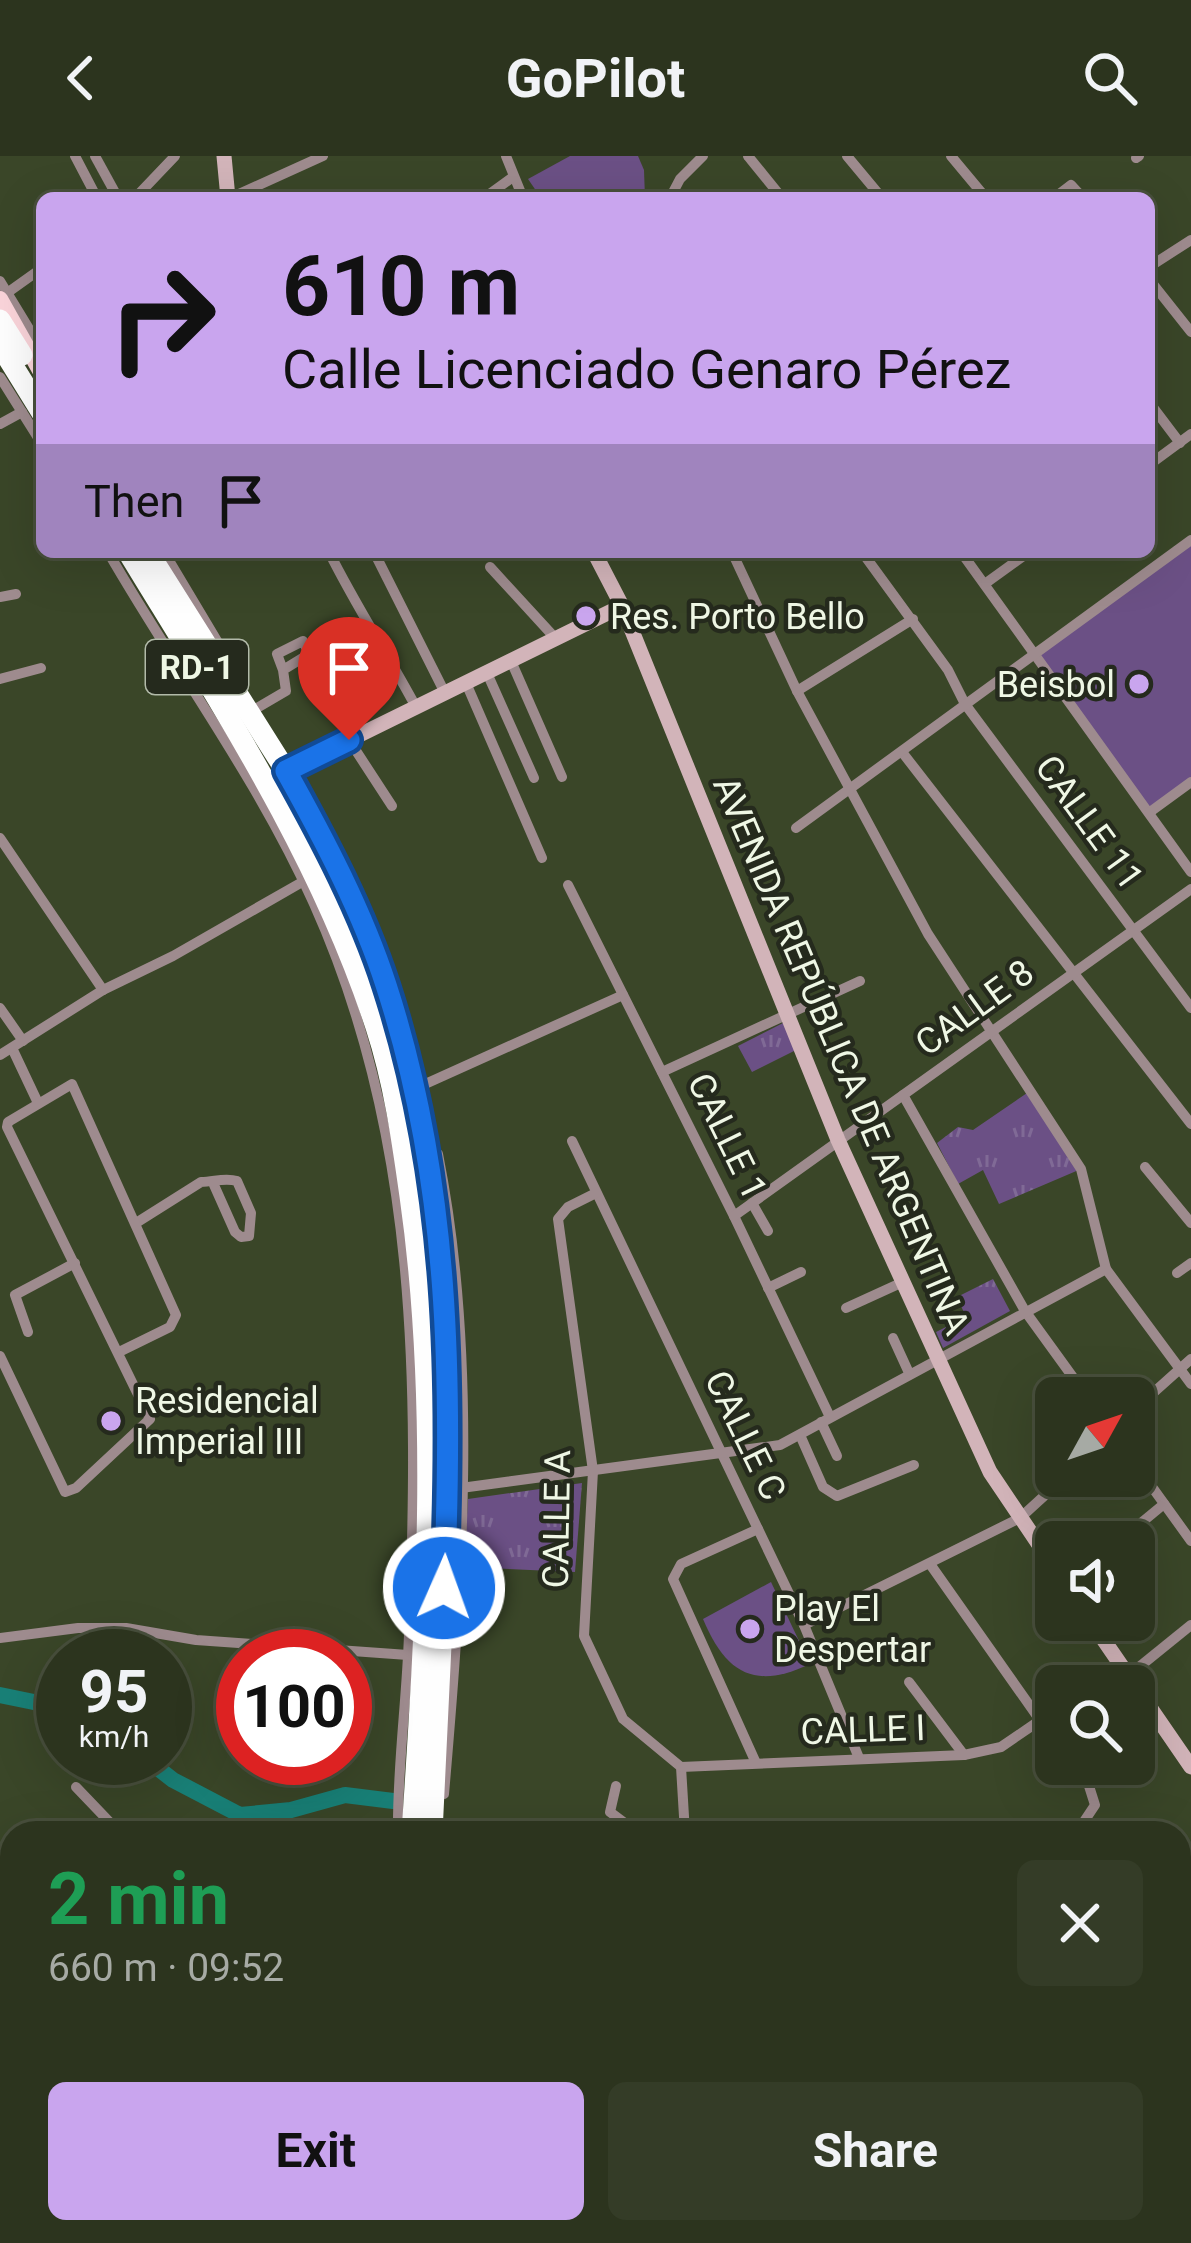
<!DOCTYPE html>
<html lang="en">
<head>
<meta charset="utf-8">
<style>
  body { margin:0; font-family:Roboto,sans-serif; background:#343c27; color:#f1f3f6; height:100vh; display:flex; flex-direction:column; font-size:45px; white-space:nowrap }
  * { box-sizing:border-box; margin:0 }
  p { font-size:39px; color:#a6aaa4 }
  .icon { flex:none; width:66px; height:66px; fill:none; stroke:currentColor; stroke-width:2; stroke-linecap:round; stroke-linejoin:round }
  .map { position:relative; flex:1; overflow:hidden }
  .drawer { position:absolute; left:0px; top:1665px; width:1191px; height:423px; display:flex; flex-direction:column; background:#2c341e; border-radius:36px 36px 0 0; box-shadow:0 12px 48px #0002,0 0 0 3px #484f3c }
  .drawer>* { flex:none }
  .guide { position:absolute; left:36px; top:36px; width:1119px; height:366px; border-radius:18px; box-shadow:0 12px 48px #0002,0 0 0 3px #484f3c; background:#c9a5ee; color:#111; overflow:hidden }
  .needle { width:78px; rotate:50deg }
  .fabs { position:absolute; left:1035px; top:1221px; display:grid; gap:24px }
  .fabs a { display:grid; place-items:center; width:120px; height:120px; border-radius:18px; background:#2c341e; box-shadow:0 12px 48px #0002,0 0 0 3px #484f3c; font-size:60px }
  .speed { position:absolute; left:36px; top:1473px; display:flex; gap:24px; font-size:60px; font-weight:700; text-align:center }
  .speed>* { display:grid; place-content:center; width:156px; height:156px; border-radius:50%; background:#2c341e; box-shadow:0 12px 48px #0002,0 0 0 3px #484f3c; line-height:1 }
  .speed small { font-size:30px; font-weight:400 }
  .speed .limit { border:18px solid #d22; background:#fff; color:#111 }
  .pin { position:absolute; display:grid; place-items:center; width:102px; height:102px; color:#fff; margin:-123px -51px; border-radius:50% 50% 50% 0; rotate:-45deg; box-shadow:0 0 12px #0007 }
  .pin .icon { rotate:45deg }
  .me { position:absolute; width:132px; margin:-66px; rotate:2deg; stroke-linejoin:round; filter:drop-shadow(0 0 9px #0008) }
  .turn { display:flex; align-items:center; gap:42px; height:252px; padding:0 48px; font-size:54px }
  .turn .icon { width:156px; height:156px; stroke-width:2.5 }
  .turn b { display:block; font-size:84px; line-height:102px }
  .then { display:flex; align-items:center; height:114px; padding:0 48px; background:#0003; gap:24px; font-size:45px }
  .round { display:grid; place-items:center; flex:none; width:126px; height:126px; border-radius:18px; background:#343c27 }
  .summary { display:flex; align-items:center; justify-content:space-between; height:204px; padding:0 48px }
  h1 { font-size:72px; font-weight:700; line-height:90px; color:#1e9e55 }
  .primary-button { display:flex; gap:24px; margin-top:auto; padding:24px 48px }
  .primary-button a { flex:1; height:138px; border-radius:18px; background:#c9a5ee; color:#111; font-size:48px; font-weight:700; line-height:138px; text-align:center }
  .primary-button a+a { background:#343c27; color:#f1f3f6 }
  header { display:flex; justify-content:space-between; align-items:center; height:156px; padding:0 48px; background:#2c341e; font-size:54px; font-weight:700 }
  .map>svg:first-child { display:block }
</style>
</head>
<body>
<header><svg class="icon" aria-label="back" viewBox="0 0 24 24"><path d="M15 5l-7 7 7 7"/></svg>GoPilot<svg class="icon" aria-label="search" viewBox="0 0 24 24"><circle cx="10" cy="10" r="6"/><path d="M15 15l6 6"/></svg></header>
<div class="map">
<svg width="1191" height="2087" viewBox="0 0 1191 2087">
  <defs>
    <pattern id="grass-tufts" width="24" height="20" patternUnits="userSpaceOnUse" patternTransform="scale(3)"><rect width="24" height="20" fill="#6b5085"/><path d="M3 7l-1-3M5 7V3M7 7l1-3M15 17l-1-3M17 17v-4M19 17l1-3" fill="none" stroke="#806a96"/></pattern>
  </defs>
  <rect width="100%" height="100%" fill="#3a4628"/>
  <g fill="url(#grass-tufts)">
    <polygon points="783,867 796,894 752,916 738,890"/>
    <polygon points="1030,935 1081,1013 999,1048 983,1014 958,1028 937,987 958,971 973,974"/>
    <polygon points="993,1123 1010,1155 943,1192 936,1176 966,1161 957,1141"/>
    <polygon points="582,1327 575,1416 464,1411 468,1343"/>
  </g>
  <g fill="#6b5085">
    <polygon points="570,0 638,0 644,14 645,42 541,42 528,23"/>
    <polygon points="1191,384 1191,626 1150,656 1037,496"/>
    <path d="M771,1426L810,1508C755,1534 726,1518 703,1463Z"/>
  </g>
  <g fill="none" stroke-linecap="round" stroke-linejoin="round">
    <polyline stroke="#59a498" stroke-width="3" points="1179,1712 1191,1708"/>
    <g stroke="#198077" stroke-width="16">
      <polyline points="0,1539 63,1552"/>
      <polyline points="145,1602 173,1624 240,1659 291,1654 345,1639 393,1645"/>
    </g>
    <g stroke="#9e8b8e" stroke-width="10">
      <polyline points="75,0 97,42"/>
      <polyline points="95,0 118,42"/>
      <polyline points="506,0 523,42"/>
      <polyline points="748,0 782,42"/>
      <polyline points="847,0 882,42"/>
      <polyline points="951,0 986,42"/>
      <polyline points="1136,2 1139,0"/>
      <polyline points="135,42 175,0"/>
      <polyline points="230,42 323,0"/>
      <polyline points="484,42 513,21"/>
      <polyline points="670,42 680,23 703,0"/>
      <polyline points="1054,42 1071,29 1083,42"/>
      <polyline points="1149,111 1191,84"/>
      <polyline points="1149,123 1191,176"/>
      <polyline points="0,125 42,194"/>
      <polyline points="7,137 42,112"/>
      <polyline points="0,221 42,288"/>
      <polyline points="1149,246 1180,287"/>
      <polyline points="0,268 22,256"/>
      <polyline points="1149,309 1191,278"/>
      <path d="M108,396C176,514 258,623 314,748C418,979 419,1229 409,1478C407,1544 397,1611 398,1677"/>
      <polyline points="164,396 241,525"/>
      <path d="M329,396C356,450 388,499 416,551"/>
      <polyline points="374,396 445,537"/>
      <polyline points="732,396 797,535 928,778 1081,1013 1106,1113 1191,1228"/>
      <polyline points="862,396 948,514 965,548 1191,852"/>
      <polyline points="961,396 1191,716"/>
      <polyline points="490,411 556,483"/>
      <polyline points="986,427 1029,396"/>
      <polyline points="0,441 16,438"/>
      <polyline points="511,505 562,621"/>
      <polyline points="487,517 534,622"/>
      <polyline points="0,523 41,512"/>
      <polyline points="466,527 542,702"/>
      <polyline points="797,535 913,463"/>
      <polyline points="257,552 286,535 283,514 309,498 303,485 277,498 283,514"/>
      <polyline points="349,584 392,650"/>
      <polyline points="902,596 1191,968"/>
      <polyline points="1150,656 1191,626"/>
      <polyline points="796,672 1191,384"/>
      <polyline points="0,682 103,834"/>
      <polyline points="568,729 734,1060 830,1261"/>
      <polyline points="0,852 23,885"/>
      <polyline points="12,892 38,947"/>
      <polyline points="0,899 103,834 173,800 304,725"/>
      <polyline points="415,899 427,951"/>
      <polyline points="662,916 860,825"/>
      <polyline points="423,929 623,839"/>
      <polyline points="903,939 1025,1155 1088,1242"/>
      <polyline points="572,985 804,1469 859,1602"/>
      <path d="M438,998C479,1204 462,1430 444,1638"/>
      <polyline points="1145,1011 1191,1067"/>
      <polyline points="596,1037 568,1051 558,1063 593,1315 584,1480 623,1563 681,1611 685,1677"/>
      <polyline points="752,1047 768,1075"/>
      <polyline points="734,1060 1191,733"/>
      <path d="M136,1067L201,1026C214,1026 225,1021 237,1025L251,1057L249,1080L241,1081L235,1076L214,1029"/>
      <polyline points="1177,1117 1191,1107"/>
      <polyline points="768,1132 801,1116"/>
      <polyline points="846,1152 903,1126"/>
      <polyline points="28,1176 15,1139 75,1107"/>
      <polyline points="893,1182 909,1217"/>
      <polyline points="0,1200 65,1336 76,1332 150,1263 7,971 8,966 72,928 176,1159 170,1171 119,1196"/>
      <polyline points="1134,1254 1191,1203"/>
      <polyline points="821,1266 837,1300"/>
      <polyline points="800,1279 823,1331 837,1340 914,1309"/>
      <polyline points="1134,1306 1191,1385"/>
      <polyline points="461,1332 780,1289 1106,1113"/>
      <polyline points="1118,1386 1164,1348"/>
      <polyline points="930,1408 1056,1587"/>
      <polyline points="804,1469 1020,1362 1066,1320"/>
      <polyline points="0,1482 78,1472 126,1472 196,1484 408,1499"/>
      <polyline points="1128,1520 1191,1469"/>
      <polyline points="909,1526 964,1599"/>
      <polyline points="756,1607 673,1423 681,1408 758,1373"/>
      <polyline points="681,1611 964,1599 1001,1591 1039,1565"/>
      <polyline points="616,1630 610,1656 638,1677"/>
      <polyline points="76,1631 120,1677"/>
      <polyline points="1058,1677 1083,1667 1095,1649 1089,1630 1072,1608"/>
      <polyline points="0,1712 12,1720"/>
      <polyline points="1179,1741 1191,1737"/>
      <polyline points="1179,1802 1191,1815"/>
      <polyline points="0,1806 12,1766"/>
      <polyline points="1179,1872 1191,1868"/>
      <polyline points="0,1938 12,1939"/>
      <polyline points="1179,1947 1191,1942"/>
      <polyline points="129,2076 129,2087"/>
      <polyline points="228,2076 228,2087"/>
      <polyline points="560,2076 561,2087"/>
      <polyline points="947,2076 950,2087"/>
      <polyline points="48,2087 48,2076"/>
      <polyline points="721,2087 721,2076"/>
      <polyline points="770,2087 796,2076"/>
    </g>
    <g stroke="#d2b4b9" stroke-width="15">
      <polyline points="224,0 228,42"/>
      <polyline points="594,396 622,450 838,984 990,1316 1056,1414"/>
      <polyline points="280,618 622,450"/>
      <polyline points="1090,1464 1191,1611"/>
      <polyline points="1179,2020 1191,2016"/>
      <polyline points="992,2087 1026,2076"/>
    </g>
    <polyline stroke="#fad4da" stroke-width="16" points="0,143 42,218"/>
    <g stroke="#fefefe" stroke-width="21">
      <polyline points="0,164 22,199"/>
      <polyline points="0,189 42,257"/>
      <path d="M128,396C221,549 320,699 376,871C394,926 402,983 410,1040C440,1250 426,1466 412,1677"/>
      <polyline points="148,396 286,615 328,694 386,827 426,986 441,1086 449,1322 432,1677"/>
      <polyline points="387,2087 388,2076"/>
      <polyline points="413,2087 414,2076"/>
    </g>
  </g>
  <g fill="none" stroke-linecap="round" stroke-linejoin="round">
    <defs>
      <path id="route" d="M349,584L286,615C324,683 362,755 386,829C450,1025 453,1229 444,1432"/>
    </defs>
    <use href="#route" stroke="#114b97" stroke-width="30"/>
    <use href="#route" stroke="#1a73e8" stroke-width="21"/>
  </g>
  <g fill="#c9a5ee" stroke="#252a1d" stroke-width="4.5">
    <circle cx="586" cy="460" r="12"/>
    <circle cx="1139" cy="528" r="12"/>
    <circle cx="111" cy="1265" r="12"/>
    <circle cx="750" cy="1473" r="12"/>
  </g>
  <g text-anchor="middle" stroke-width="9" stroke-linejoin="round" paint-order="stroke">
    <rect fill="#252a1d" stroke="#b2baa9" stroke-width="3" x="146" y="484" width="102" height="54" rx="9"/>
    <g font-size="33" font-weight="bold" fill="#eff7e5">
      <text x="197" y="523">RD-1</text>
    </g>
    <g font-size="36" fill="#eff7e5" stroke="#252a1d" text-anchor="start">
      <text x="610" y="473">Res. Porto Bello</text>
      <text x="1115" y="541" text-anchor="end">Beisbol</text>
      <text x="135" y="1257">Residencial<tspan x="135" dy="41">Imperial III</tspan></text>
      <text x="774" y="1465">Play El<tspan x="774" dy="41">Despertar</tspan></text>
    </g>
    <g font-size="36" fill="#eff7e5" stroke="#252a1d">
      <text transform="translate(1090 666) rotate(54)" y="13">CALLE 11</text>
      <text transform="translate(974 851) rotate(-36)" y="13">CALLE 8</text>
      <text transform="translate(842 899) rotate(67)" y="13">AVENIDA REPÚBLICA DE ARGENTINA</text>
      <text transform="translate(728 980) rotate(64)" y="13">CALLE 1</text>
      <text transform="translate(746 1279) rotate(64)" y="13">CALLE C</text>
      <text transform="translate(556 1363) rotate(-89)" y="13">CALLE A</text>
      <text transform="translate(863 1573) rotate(-2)" y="13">CALLE I</text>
    </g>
  </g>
</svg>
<div class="fabs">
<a><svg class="needle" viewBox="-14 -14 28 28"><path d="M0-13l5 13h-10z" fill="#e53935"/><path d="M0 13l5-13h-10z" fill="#a6aaa4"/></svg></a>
<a><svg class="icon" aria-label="sound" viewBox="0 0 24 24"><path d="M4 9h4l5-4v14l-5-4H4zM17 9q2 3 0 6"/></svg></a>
<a><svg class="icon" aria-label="search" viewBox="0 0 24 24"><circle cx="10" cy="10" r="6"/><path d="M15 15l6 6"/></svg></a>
</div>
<div class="speed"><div>95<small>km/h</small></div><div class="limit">100</div></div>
<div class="pin" style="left:349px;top:584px;background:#d93025"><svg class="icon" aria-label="arrive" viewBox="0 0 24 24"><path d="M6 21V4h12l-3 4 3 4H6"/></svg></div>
<svg class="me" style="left:444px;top:1432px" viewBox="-20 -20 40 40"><circle r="17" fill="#1a73e8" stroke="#fff" stroke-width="3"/><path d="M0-11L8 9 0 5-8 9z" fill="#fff"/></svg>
<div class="guide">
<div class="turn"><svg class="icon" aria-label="right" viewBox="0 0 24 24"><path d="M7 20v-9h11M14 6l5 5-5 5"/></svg><div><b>610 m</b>Calle Licenciado Genaro Pérez</div></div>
<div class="then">Then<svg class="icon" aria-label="arrive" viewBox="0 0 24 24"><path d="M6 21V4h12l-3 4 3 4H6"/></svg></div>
</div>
<section class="drawer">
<div class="summary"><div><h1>2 min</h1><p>660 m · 09:52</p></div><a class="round"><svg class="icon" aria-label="close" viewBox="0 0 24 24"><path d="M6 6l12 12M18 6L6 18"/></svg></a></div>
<div class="primary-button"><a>Exit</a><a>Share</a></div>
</section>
</div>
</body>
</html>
